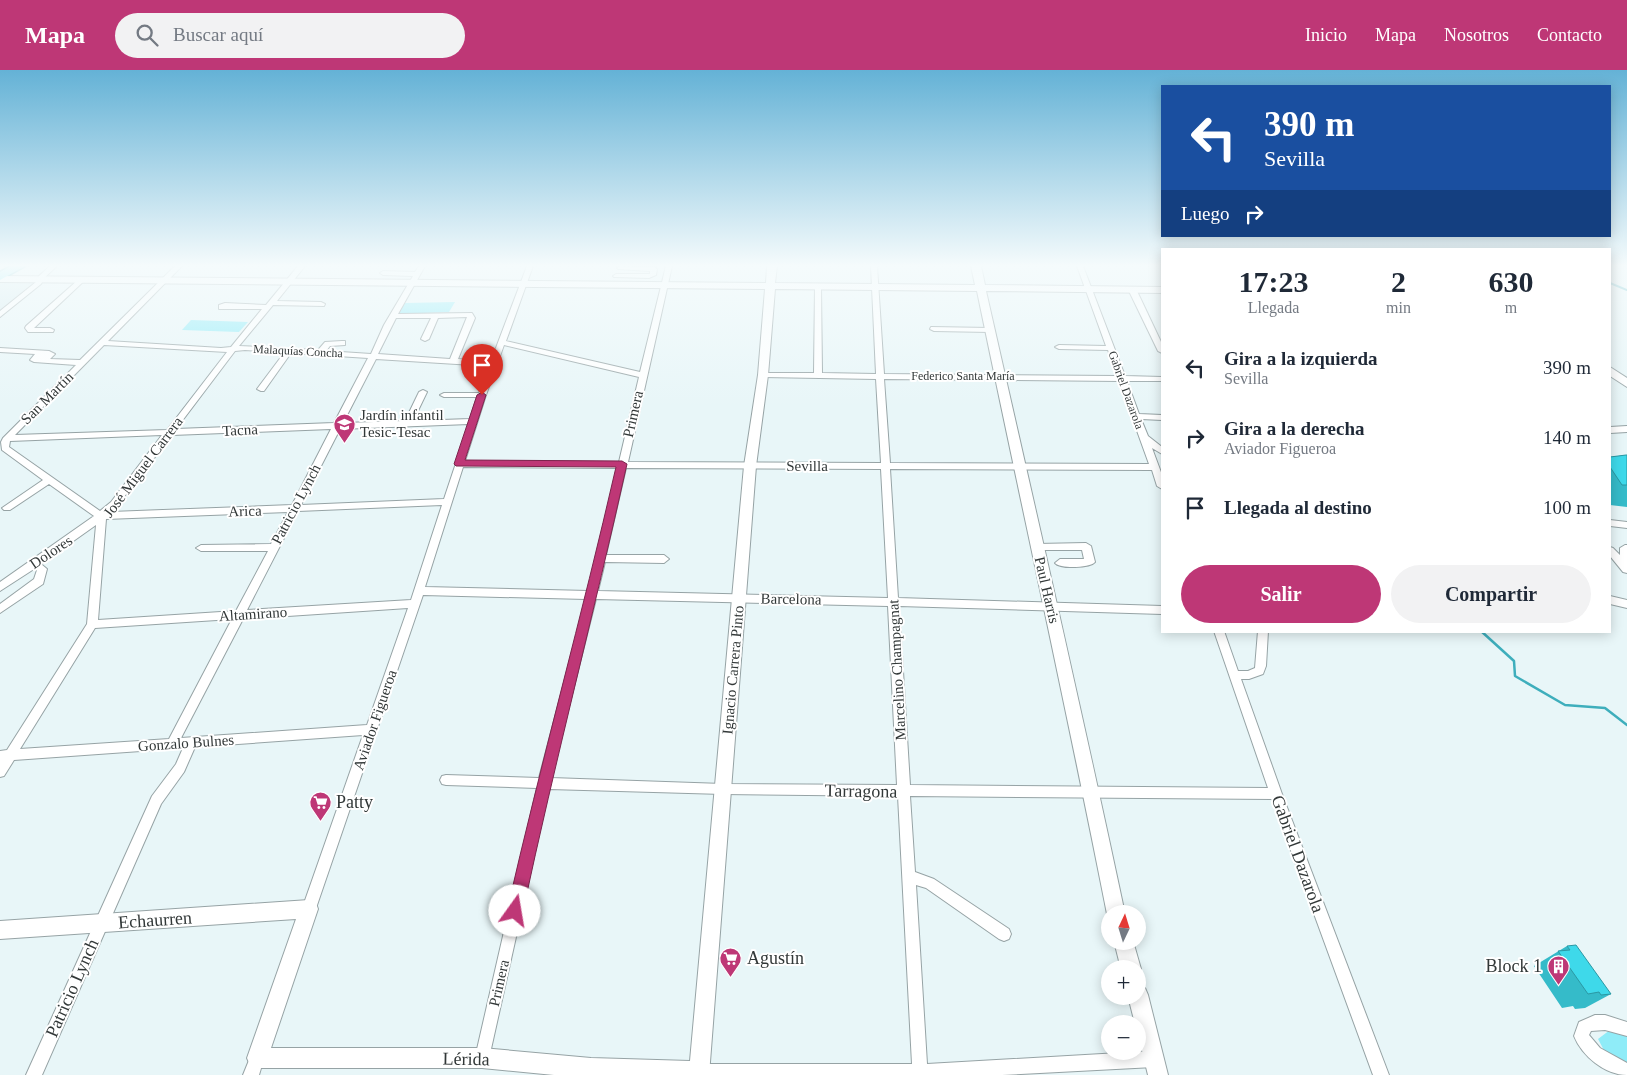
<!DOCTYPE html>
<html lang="es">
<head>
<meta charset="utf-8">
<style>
  body { margin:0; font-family:"Times New Roman",serif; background:#f2f2f3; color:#1f2937; height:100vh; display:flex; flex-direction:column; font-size:19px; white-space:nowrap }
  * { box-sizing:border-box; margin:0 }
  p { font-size:16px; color:#747a83 }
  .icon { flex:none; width:28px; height:28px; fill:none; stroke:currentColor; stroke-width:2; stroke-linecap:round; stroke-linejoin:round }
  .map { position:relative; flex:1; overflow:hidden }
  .sheet { position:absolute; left:1161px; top:178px; width:450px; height:385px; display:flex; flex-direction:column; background:#fff; border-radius:0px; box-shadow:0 2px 12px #0003 }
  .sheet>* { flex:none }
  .hud { position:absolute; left:1161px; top:15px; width:450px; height:152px; border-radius:0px; box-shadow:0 2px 12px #0003; background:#1a4fa0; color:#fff; overflow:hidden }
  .needle { width:32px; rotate:4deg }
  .controls { position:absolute; left:1101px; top:835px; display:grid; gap:10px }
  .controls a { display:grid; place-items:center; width:45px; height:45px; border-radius:50%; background:#fff; box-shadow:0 2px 12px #0003; font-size:25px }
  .pin { position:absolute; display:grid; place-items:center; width:42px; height:42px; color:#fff; margin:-51px -21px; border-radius:50% 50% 50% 0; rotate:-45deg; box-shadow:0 0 5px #0007 }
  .pin .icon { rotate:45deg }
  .me { position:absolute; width:55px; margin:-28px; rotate:13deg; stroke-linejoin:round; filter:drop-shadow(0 0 4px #0008) }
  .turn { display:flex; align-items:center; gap:18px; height:105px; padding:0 20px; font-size:22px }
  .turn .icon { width:65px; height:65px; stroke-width:2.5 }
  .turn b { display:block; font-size:35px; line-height:42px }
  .then { display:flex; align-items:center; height:48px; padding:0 20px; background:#0003; gap:10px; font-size:19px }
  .eta { display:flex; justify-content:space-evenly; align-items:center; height:85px; text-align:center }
  .eta b { font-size:30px; font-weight:700; line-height:35px }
  .action { display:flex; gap:10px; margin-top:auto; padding:10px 20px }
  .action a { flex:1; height:58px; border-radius:30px; background:#be3776; color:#fff; font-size:20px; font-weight:700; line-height:58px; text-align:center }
  .action a+a { background:#f2f2f3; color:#1f2937 }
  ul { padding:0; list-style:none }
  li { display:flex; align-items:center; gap:15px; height:70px; padding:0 20px }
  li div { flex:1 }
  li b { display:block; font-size:19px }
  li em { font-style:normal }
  header { display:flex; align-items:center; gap:30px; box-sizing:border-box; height:70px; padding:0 25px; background:#be3776; color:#fff }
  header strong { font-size:24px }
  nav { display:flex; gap:28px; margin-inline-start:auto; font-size:18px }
  .search { width:350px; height:45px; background:#f2f2f3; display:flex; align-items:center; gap:12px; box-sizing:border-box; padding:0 18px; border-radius:28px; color:#747a83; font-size:19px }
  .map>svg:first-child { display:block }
</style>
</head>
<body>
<header>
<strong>Mapa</strong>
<div class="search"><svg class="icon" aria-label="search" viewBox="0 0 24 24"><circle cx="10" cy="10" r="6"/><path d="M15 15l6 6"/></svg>Buscar aquí</div>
<nav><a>Inicio</a><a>Mapa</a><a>Nosotros</a><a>Contacto</a></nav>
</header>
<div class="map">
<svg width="1627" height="1005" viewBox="0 0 1627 1005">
  <rect width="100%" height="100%" fill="#e8f6f8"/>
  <polygon fill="#d4ebee" points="0,212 34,213 34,215 0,243"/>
  <g fill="#8fecf8">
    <polygon points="455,232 449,242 398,244 405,233"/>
    <polygon points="191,250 248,252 239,262 182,260"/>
    <polygon points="1610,960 1627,966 1627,994 1606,984 1598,969"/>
  </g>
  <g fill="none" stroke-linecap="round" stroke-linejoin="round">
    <polyline stroke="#3eaebc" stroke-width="2" points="1610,213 1627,220"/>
    <polyline stroke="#3eaebc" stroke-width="2.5" points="1481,561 1514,591 1515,606 1565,635 1605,638 1627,655"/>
    <defs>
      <g id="street">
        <polygon points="50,196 57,196 44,208 41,214 0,247 0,241 36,212 39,206"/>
        <path d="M175,196H182L108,271L221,278L231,277L262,239H219V235L225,233L266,235L298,196H305L277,231L321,232L325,234L324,236L273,235L239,276L318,280L325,272L342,271H345V275L330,276L326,281L371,284L384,255L413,206L383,205L380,203L383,201L415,202L419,196H425L398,244L472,243L475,248L458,289L491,291L527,196H533L506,271L640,302L666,196H672L628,392L881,393L876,309L763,307L759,305L763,303H814L815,216L821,217L822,303L876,304L871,196H877L884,304L1117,306L1108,280L1059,279L1055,277L1059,275L1106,276L1077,196H1083L1125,306L1162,307V311H1127L1139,344L1162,345V350L1141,349L1148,366L1162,377V384L1152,378L1162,405V419L1157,416L1152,400L890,399L898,528L1162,536V544L899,536L910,715L1268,718L1214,561H1224L1238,601H1248L1255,598L1258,561H1268L1266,596L1263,604L1249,609H1241L1282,724L1389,1005H1373L1272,729L910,726L915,802L934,809L1009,859L1011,864L1009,869L1004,871L999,869L926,818L916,815L927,994L1154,981L1159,984L1162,989L1159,994L1154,997L1002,1005H693L691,1002L694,997L699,994H912L898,726L723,724L549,719L489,988L487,993L482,995L477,993L475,988L537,718L446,715L442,714L440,710L442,706L446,705L539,708L586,529L423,525L314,844L309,846L304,844L302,839L363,665L195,677L184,702L161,734L42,1005H26L152,726L176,694L183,678L14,690L4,706L0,707V681L7,680L87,554L96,455L41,494L47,499L43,514L0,543V534L34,509L37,500L34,499L0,521V512L94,446L49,414L10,440H4L2,438L43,410L2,380L1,372L3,368L76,295L34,292L30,290L35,284L0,282V278L49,281L55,284L50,289L80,290ZM467,247L450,289L378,284L396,248H431L421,269L425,271L429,269L438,248ZM104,275L227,282L167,360L15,365ZM504,275L639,307L619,392L465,391L486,325ZM245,280L284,283L257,319L261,321H264L291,283L368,288L334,353L176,359L235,281ZM376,289L489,296L479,323H444L440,325L444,327H477L470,349L413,351L427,322L423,320L419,322L405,351L343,353ZM884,309L1119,311L1149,394L890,393ZM469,354L444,429L301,435L340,359ZM331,359L292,435L111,442L117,436L172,365ZM162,365L111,432L100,441L9,377L10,371ZM463,397L617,398L588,521L425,517ZM626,398L881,399L888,528L598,521L605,492L664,493L669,489L664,485H606ZM442,435L411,530L247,540L298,441ZM288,442L271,474L201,475L196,478L201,481H268L236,541L98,550L106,449ZM596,529L888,536L897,715L723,714L551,708ZM408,538L367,655L181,668L243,549ZM232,549L169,669L20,679L95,558Z"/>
        <polygon points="620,196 654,197 657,199 656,205 649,208 614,207 613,206 616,204 650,204 650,201 618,199 617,198"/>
        <polygon points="78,210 84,211 34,258 50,258 54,260 53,262 28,262 25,258 26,256"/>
        <polygon points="1129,217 1136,219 1162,274 1162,283 1158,281 1128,219"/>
        <polygon points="931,257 990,258 994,260 990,262 934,261 930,259"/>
        <polygon points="1627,356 1627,362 1610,363 1610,357"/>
        <polygon points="1610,450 1627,452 1627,458 1610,456"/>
        <path d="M1086,473L1091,476L1095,492C1090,498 1060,499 1055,493L1060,489H1084L1082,480H1037L1032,477L1037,474Z"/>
        <polygon points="1625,475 1627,475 1627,503 1623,502 1610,486 1610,477 1613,478 1620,485 1620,478"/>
        <polygon points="1610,526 1627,530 1627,538 1610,534"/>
        <path d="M1595,945H1605L1627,952V966L1605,960L1591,961L1589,965L1600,978L1627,993V1005C1605,1005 1582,986 1574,966L1579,952Z"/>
        <polygon points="257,981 262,983 264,988 259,1005 243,1005 252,983"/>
      </g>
      <g id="secondary">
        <path d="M767,196H777L775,213L975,215L971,196H981L985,215L1162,217V223L986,221C1033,429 1081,636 1125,844H1110V851L1107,844C1066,636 1020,429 977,221L775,219L768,305L756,396L709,1005H554L482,998H257L250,995L247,988L296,849L0,869V851L309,830L316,833L318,839L271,978H482L591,988L690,991L744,396L758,305L765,219L0,212V206L766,213Z"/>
        <polygon points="1610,297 1627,308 1627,317 1610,306"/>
        <polygon points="1114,871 1133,871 1141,899 1138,906 1138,899 1121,899"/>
        <polygon points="1138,915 1145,918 1148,925 1168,1005 1148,1005 1138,964 1138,954 1135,954 1128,926 1138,926"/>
      </g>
      <polygon id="primary" points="11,196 25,196 0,210 0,202"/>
    </defs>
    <use href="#street" stroke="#96a3a5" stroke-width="2"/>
    <use href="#secondary" stroke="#96a3a5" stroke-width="2"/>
    <use href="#primary" stroke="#2ba4b0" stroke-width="3"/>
    <use href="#street" fill="#fff" fill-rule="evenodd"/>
    <use href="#secondary" fill="#fff" fill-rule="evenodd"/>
    <use href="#primary" fill="#7debf7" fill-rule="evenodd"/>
  </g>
  <g fill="#35bbc9">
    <polygon points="1627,385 1627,437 1610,435 1610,387"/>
    <polygon points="1567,876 1611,924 1585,938 1575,939 1573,936 1562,938 1534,896"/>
  </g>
  <g fill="#3ed9ea" stroke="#2b98a4">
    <polygon points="1626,385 1627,385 1627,415 1622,415 1610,397 1610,387"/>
    <polygon points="1576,875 1611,924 1601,925 1599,922 1588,924 1558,881 1570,880 1567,876"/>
  </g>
  <linearGradient id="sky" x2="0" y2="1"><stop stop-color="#64b2d6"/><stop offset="0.58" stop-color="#f5fbfc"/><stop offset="1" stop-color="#f5fbfc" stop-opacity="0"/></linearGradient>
  <rect width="1627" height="337" fill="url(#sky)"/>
  <path fill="#be3776" stroke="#7c244d" d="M482,322L486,325L465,390L622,391L627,394C594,543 555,691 523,841L520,846L515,849L509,846L507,841C541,692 582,546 616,397L456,396L454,394L477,325Z"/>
  <defs>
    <symbol id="school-pin" viewBox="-11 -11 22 30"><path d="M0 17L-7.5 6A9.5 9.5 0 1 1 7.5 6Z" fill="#be3776" stroke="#fff"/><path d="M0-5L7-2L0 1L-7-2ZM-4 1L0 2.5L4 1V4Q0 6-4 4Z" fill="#fff"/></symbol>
    <symbol id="supermarket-pin" viewBox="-11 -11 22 30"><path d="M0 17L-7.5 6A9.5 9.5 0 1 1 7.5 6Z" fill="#be3776" stroke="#fff"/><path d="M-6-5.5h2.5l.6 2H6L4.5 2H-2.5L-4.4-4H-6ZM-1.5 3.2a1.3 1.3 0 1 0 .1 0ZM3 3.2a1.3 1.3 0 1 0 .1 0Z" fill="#fff"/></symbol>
    <symbol id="building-pin" viewBox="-11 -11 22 30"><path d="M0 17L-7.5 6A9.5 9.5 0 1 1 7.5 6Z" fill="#be3776" stroke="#fff"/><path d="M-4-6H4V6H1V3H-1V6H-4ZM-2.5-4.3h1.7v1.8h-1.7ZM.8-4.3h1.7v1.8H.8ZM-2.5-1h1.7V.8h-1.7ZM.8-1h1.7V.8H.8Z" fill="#fff"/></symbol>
  </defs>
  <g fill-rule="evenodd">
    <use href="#school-pin" x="332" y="342" width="25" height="34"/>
    <use href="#supermarket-pin" x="308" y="720" width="25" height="34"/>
    <use href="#supermarket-pin" x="718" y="876" width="25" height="34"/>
    <use href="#building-pin" x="1546" y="884" width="25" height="34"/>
  </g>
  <g text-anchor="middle" stroke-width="4" stroke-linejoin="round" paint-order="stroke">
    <g font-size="12" fill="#323838" stroke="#fff">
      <text transform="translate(298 281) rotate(3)" y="4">Malaquías Concha</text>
      <text x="963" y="310">Federico Santa María</text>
      <text transform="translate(1126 320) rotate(70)" y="4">Gabriel Dazarola</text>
    </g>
    <g font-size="15" fill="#323838" stroke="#fff">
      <text transform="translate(47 328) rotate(-45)" y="5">San Martín</text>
      <text transform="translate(633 344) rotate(-77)" y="5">Primera</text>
      <text transform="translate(240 360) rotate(-3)" y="5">Tacna</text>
      <text x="807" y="401">Sevilla</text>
      <text transform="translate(143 397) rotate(-53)" y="5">José Miguel Carrera</text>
      <text transform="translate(296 434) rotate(-62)" y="5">Patricio Lynch</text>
      <text transform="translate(245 441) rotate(-2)" y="5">Arica</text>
      <text transform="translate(51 482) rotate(-34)" y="5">Dolores</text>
      <text transform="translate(1047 520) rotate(77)" y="5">Paul Harris</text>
      <text transform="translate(791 529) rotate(1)" y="5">Barcelona</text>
      <text transform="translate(253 544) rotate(-4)" y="5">Altamirano</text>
      <text transform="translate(733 600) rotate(-85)" y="5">Ignacio Carrera Pinto</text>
      <text transform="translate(897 600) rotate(-93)" y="5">Marcelino Champagnat</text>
      <text transform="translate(375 650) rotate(-71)" y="5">Aviador Figueroa</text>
      <text transform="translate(186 673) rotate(-4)" y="5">Gonzalo Bulnes</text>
      <text transform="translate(499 913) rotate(-77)" y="5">Primera</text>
    </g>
    <g font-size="15" fill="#323838" stroke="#fff" text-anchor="start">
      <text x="360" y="350">Jardín infantil<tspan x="360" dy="17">Tesic-Tesac</tspan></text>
    </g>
    <g font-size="18" fill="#323838" stroke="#fff">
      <text transform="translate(861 721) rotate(1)" y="6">Tarragona</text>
      <text transform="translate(1298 784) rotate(70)" y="6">Gabriel Dazarola</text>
      <text transform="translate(155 850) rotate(-4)" y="6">Echaurren</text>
      <text transform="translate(72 918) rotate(-66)" y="6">Patricio Lynch</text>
      <text transform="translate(466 989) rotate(1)" y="6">Lérida</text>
    </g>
    <g font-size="18" fill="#323838" stroke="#fff" text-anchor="start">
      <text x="336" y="738">Patty</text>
      <text x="747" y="894">Agustín</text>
      <text x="1542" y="902" text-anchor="end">Block 1</text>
    </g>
  </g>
</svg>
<div class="controls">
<a><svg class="needle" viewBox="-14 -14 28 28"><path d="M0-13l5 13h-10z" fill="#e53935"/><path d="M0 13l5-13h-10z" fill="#747a83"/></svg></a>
<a>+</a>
<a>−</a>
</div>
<div class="pin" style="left:482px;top:325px;background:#d93025"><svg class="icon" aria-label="arrive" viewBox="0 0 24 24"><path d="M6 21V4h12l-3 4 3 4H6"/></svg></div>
<svg class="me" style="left:515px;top:841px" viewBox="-20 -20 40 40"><circle r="19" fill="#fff"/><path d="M0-13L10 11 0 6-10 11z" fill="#be3776"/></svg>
<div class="hud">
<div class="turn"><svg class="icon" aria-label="left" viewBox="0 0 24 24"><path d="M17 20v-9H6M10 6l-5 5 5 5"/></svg><div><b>390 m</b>Sevilla</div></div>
<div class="then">Luego<svg class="icon" aria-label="right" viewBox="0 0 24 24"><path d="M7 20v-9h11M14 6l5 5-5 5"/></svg></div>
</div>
<section class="sheet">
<div class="eta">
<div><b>17:23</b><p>Llegada</p></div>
<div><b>2</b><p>min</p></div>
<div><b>630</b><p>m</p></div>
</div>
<ul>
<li><svg class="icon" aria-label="left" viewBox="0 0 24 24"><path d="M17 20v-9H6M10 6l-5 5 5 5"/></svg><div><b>Gira a la izquierda</b><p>Sevilla</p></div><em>390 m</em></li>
<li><svg class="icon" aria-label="right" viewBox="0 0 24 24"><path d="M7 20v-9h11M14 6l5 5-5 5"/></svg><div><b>Gira a la derecha</b><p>Aviador Figueroa</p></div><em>140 m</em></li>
<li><svg class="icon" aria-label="arrive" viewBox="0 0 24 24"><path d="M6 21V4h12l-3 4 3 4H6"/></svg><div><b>Llegada al destino</b></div><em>100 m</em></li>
</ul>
<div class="action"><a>Salir</a><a>Compartir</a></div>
</section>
</div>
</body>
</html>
